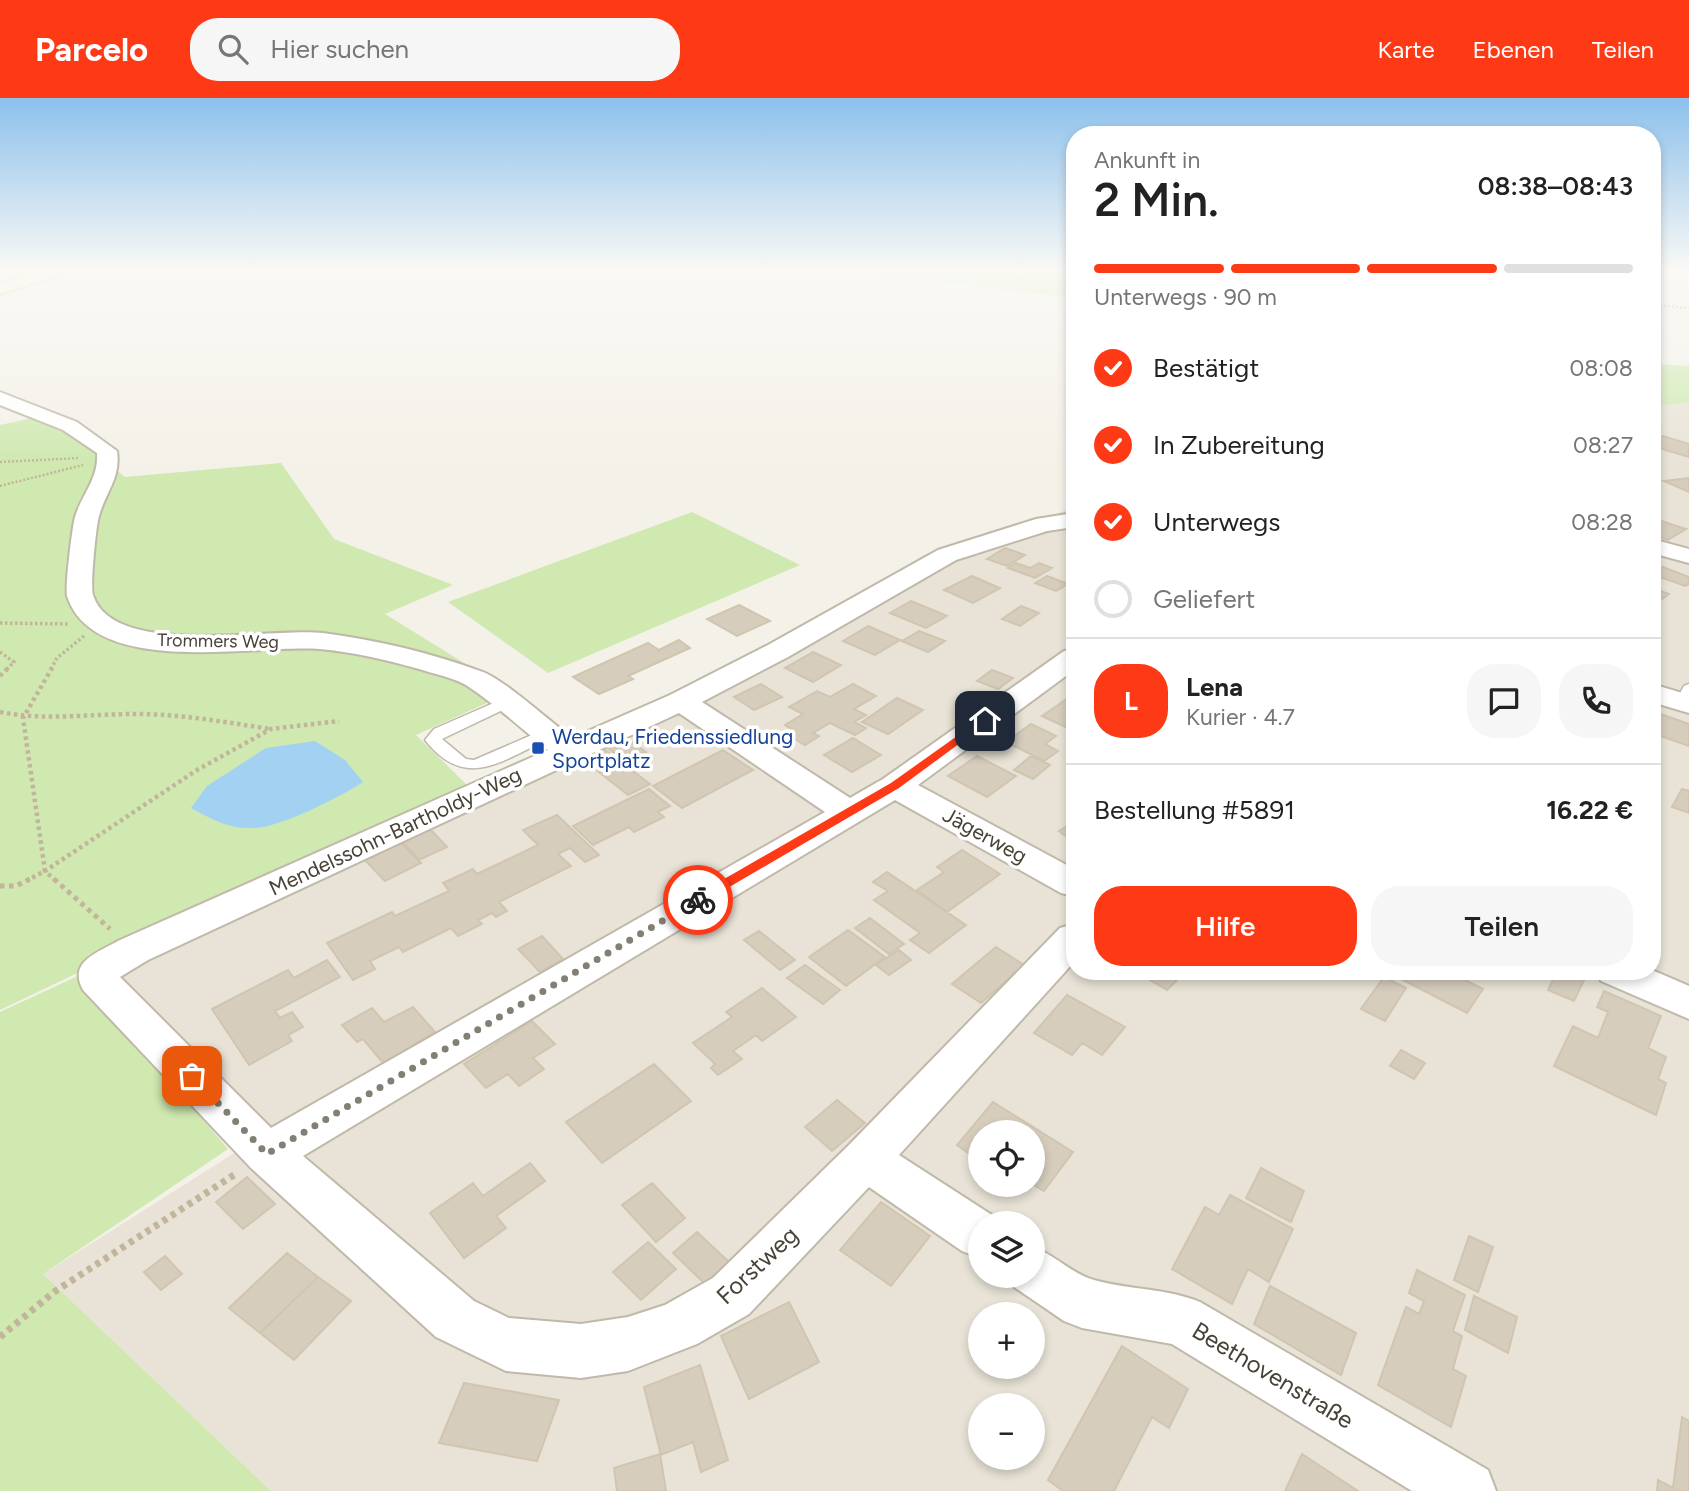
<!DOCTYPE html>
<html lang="de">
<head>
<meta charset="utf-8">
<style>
	:root { --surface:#fff; --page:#f6f6f6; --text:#222; --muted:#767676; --line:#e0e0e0; --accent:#fe3a16 }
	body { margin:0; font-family:Figtree,sans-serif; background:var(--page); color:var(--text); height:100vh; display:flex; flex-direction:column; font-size:26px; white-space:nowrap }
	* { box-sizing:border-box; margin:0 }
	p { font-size:23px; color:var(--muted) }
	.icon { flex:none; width:38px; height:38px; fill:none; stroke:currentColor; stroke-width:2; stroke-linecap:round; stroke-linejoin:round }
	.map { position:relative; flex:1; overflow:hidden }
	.side { position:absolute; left:1066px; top:28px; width:595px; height:854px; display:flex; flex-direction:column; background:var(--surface); border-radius:28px; box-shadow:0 4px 10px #0003 }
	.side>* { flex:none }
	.tools { position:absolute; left:968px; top:1022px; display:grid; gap:14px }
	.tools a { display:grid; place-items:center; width:77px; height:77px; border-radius:50%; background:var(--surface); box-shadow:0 4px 10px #0003; font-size:35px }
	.pin { position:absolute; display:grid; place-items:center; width:60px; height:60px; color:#fff; margin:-30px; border-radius:14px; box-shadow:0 4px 10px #0006 }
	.courier { position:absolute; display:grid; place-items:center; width:70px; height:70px; margin:-35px; border:5px solid #fe3a16; border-radius:50%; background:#fff; color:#222; box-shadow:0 2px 9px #0007 }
	.summary em { font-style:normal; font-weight:600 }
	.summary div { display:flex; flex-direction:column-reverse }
	.summary { display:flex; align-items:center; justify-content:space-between; height:119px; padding:0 28px }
	h1 { font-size:46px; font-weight:600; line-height:52px }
	.bar { display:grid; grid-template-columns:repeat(4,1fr); gap:10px 7px; align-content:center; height:84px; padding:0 28px }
	.bar i { height:9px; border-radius:5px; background:var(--line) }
	.bar .selected { background:var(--accent) }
	.bar p { grid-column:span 4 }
	.line { display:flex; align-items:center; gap:18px; padding:0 28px; border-top:2px solid var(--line) }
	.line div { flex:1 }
	.round { display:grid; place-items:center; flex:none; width:74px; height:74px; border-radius:28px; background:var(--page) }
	ol { padding:0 28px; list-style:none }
	li { display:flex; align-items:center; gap:21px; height:77px }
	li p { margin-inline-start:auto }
	li .icon { padding:7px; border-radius:50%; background:var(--accent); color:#fff; stroke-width:4 }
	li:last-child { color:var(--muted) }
	li i { width:38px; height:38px; border:4px solid var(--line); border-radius:50% }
	.primary-button { display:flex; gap:14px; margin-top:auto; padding:14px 28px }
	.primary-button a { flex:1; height:80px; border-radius:28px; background:var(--accent); color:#fff; font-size:28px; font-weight:600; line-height:80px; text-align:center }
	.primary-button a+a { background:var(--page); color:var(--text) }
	header { display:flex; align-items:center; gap:42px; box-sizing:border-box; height:98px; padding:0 35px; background:var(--accent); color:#fff }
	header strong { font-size:33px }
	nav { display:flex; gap:38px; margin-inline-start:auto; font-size:24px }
	.search { width:490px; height:63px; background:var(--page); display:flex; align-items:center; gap:18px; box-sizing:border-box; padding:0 24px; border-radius:28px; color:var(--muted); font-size:26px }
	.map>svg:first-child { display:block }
	.residential { fill:#e8e3d6; fill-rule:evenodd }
	.green { fill:#cfe9b0 }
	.water { fill:#a3d1f2 }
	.building { fill:#d6cdbd; stroke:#d1c5b0; stroke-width:2 }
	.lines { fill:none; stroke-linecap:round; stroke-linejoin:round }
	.lane-casing { stroke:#c0b9aa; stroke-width:3 }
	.street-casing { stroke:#c0b9aa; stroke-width:4 }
	.secondary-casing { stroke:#d5c597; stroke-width:4 }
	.path-far5 { stroke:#c2b59b; stroke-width:2; stroke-dasharray:2 2; stroke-linecap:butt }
	.path-far4 { stroke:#c2b59b; stroke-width:2.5; stroke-dasharray:2 2; stroke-linecap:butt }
	.path-far3 { stroke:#c2b59b; stroke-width:3.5; stroke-dasharray:2.5 2.5; stroke-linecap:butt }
	.path-far2 { stroke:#c2b59b; stroke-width:4.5; stroke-dasharray:3.5 3.5; stroke-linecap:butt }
	.path-far1 { stroke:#c2b59b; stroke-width:5; stroke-dasharray:4.5 4.5; stroke-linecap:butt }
	.path { stroke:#c2b59b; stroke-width:7; stroke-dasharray:5 5; stroke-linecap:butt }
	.lane { fill:#fff; fill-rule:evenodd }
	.street { fill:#fff; fill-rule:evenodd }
	.secondary { fill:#fff2c7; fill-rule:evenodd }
	.route { fill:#fe3a16 }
	.done { stroke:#847f74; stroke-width:7; stroke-dasharray:0 12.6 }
	.transit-dot { fill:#1a4fb4; stroke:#fff; stroke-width:2.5 }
	.labels { text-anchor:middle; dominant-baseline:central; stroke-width:7; stroke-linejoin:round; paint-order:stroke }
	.far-street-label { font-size:18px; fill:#484136; stroke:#fff }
	.transit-label { font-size:21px; fill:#164399; stroke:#fff; text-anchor:start }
	.street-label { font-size:21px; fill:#484136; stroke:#fff }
	.near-street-label { font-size:24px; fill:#484136; stroke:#fff }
</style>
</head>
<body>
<header>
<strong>Parcelo</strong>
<div class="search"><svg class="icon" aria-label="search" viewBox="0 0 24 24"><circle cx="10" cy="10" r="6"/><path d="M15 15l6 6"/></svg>Hier suchen</div>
<nav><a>Karte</a><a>Ebenen</a><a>Teilen</a></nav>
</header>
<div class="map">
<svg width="1689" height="1393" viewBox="0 0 1689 1393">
	<rect width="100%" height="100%" fill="#f4f1e8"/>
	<path class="residential" d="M1689 304V1393H271L43 1176 236 1054 88 880 681 594 850 503 922 458 1074 410V873H1652V309ZM980 1034H1032V1087H980ZM980 1125H1032V1178H980ZM980 1216H1032V1269H980ZM980 1307H1032V1360H980Z"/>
	<path class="green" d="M833 171H1074V200Z
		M1652 266 1689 268V304L1652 309Z
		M37 319 64 329 125 379 281 365 334 441 453 487 385 516 511 594 416 637 468 688 0 912V327Z
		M692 414 800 467 548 575 448 504Z
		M80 877 228 1051 43 1176 271 1393H0V914Z"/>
	<path class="water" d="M315 643 345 662 363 684C340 699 280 730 253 730 229 731 211 721 191 710L207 688 266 650Z"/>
	<path class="building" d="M1663 338 1689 346V359L1652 348V343Z
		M1689 380V394L1664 383Z
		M1652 420 1686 431 1668 442 1652 436Z
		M1005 450 1025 457 1007 468 987 461Z
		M1016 465 1030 470 1039 465 1052 470 1035 480 1008 470Z
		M1663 469 1689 479V486L1685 488 1652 476Z
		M972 478 1000 490 973 505 944 492Z
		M1047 478 1068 486 1056 493 1035 485Z
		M1652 490 1669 496 1652 508Z
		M911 503 947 518 926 530 890 515Z
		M739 507 770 523 737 538 707 521Z
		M1021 508 1039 515 1020 528 1002 521Z
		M868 528 900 542 875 557 843 543Z
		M919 533 945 543 928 554 902 543Z
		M679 542 690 550 628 578 633 581 599 596 573 579 648 545 659 552Z
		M813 554 841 567 813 584 785 570Z
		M992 572 1013 580 998 591 977 583Z
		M761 586 782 599 754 612 734 599Z
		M853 586 876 598 854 611 866 617 854 624 866 630 855 637 830 625 813 635 819 638 805 647 788 637 795 633 785 627 803 616 789 609 817 593 830 599Z
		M1071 598 1074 599V628L1070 631 1042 618Z
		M897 600 923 612 888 636 862 624Z
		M1652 613 1689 626V648L1652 635Z
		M1031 626 1056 638 1045 646 1058 653 1044 663 1006 644Z
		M853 640 881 657 852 674 824 657Z
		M629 642 646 654 625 663 609 651Z
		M600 648 650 686 628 697 579 658Z
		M723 652 753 672 682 710 653 688Z
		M977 658 1016 678 987 699 948 678Z
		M1031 658 1050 667 1033 681 1014 672Z
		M649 691 670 708 658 714 664 719 634 734 629 729 593 747 573 728Z
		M1682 691 1689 693V715L1672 709Z
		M557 717 599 757 585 764 570 750 558 756 571 768 499 804 507 813 496 819 492 815 478 822 482 826 458 838 451 830 403 854 399 849 370 863 375 871 353 882 327 845 392 814 395 818 449 793 443 785 473 771 477 776 538 747 523 732Z
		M1074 724V744L1059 733Z
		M429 730 447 749 419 762 402 743Z
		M399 743 421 765 385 783 363 760Z
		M962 752 1000 776 947 814 917 792 944 774 937 769Z
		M887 774 966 827 929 855 910 842 920 835 874 802 888 793 873 784Z
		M870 820 904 846 889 856 855 830Z
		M848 832 885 859 846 888 809 859Z
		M759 833 795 862 780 872 744 842Z
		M542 838 563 861 540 874 518 851Z
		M996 849 1024 867 981 905 952 886Z
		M899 852 911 862 889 877 876 867Z
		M327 862 340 879 275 913 280 920 292 914 303 929 288 937 292 943 249 967 212 911 288 872 294 880Z
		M805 867 840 892 823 906 787 880Z
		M1135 873H1180L1184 875 1167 892Z
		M1399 873H1468L1463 881 1483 891 1467 915 1395 878Z
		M1557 873 1584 882 1574 903 1548 892Z
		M1384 879 1406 890 1385 923 1361 911Z
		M762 890 796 919 762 943 756 937 733 953 742 961 718 977 711 970 715 966 693 945 732 919 726 914Z
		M1604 893 1661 918 1648 950 1666 959 1658 981 1666 985 1656 1017 1554 968 1573 928 1598 940 1608 914 1597 909Z
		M1067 897 1125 929 1102 957 1082 945 1072 957 1034 935Z
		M413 909 435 934 383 965 363 941 357 944 342 927 372 910 384 924Z
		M532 923 555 946 533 960 544 971 519 988 508 976 486 990 464 966Z
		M1401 952 1425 965 1414 981 1390 968Z
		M654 966 691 1003 602 1065 566 1024Z
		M837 1002 865 1025 832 1053 805 1029Z
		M993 1004 1073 1054 1044 1093 1032 1086V1034H980V1063L957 1047Z
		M530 1065 545 1083 496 1118 506 1130 464 1160 430 1115 473 1085 483 1098Z
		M1261 1070 1304 1093 1291 1124 1246 1100Z
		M247 1079 275 1106 243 1131 216 1104Z
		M652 1085 685 1120 656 1144 622 1107Z
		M1230 1097 1293 1131 1269 1184 1248 1171 1232 1206 1172 1171 1205 1109 1219 1117Z
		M881 1104 930 1138 891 1188 840 1152Z
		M697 1134 729 1164 705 1186 673 1155Z
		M1469 1138 1493 1149 1478 1194 1454 1182Z
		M648 1144 676 1171 641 1202 613 1174Z
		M287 1155 318 1179 260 1235 229 1210Z
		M165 1158 182 1176 161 1192 144 1174Z
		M1417 1172 1465 1197 1453 1233 1462 1238 1453 1271 1466 1278 1451 1329 1378 1287 1406 1209 1419 1216 1424 1203 1409 1195Z
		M318 1179 351 1203 294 1262 260 1235Z
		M1270 1188 1356 1235 1341 1277 1254 1226Z
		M1474 1198 1517 1219 1508 1255 1465 1232Z
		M789 1204 819 1264 749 1301 721 1238Z
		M1122 1248 1188 1291 1169 1330 1152 1319 1114 1393H1063L1048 1382Z
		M700 1267 728 1362 701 1374 693 1344 661 1357 644 1289Z
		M464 1285 559 1302 537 1363 439 1345Z
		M1682 1319 1689 1323V1393H1657L1658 1382 1673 1390Z
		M660 1356 666 1393H617L614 1370Z
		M1302 1356 1358 1393H1285Z"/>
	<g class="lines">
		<defs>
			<path id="lane" d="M1689 586V607H1677L1675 604 1684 588Z
				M505 600 511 602 513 605 511 608 442 641 466 661 474 662 541 633H553L555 636 553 639C503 661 467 695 425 642L434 631Z"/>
			<path id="street" d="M0 294 77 324 117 353C121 380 106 393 99 418 96 428 90 489 93 497 113 561 270 529 323 535 377 542 432 555 483 574 503 581 552 625 572 640L670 597 768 547 938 452 1036 421 1074 415V429L1047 433 956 462 788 559 702 604 850 700 883 681 1064 553 1074 551V572L918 687 1074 771V798L1061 795 895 702 303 1058 474 1203 509 1220 581 1226 628 1219 665 1207 713 1180 849 1047 1060 830 1074 826V864L899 1057 998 1121 999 1125H980V1160L962 1153 869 1089 749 1216 697 1246 628 1273 581 1280 506 1273 436 1239 251 1070 83 892C67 863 99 854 120 842L548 652C522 631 496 607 469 589 456 580 434 576 419 571 387 562 353 554 320 551 254 546 94 581 67 498 65 489 72 430 75 419 82 396 99 380 97 355L63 332 0 307ZM679 615 825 714 271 1030 120 879 148 862Z
				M1652 441 1689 451V465L1652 455Z
				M1652 586 1689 597V615L1652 604Z
				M1652 872 1689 888V921L1601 883 1595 873Z
				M1032 1148C1053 1156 1074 1177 1094 1182 1129 1192 1166 1190 1200 1204L1488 1372 1496 1393H1412L1172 1246 1082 1230 1064 1223 1014 1189 1009 1178H1032Z"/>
			<path id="secondary" d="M45 171H71L69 174 0 196V186Z"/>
		</defs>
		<use href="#lane" class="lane-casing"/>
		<use href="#street" class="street-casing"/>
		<use href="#secondary" class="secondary-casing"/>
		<path class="path-far5" d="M1068 171 1074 172
			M1652 207 1689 210"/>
		<path class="path-far4" d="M0 364 79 360
			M0 388 83 367"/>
		<path class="path-far3" d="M0 525 70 526
			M0 554 14 564 7 571
			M51 571 57 560 84 538"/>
		<path class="path-far2" d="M0 578 8 570
			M0 614C45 623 90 616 135 616 181 616 225 624 270 631
			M26 783 45 773 23 620 52 570
			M56 783 45 773 197 672 271 631 339 623"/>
		<path class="path-far1" d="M54 781 110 831
			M0 788H16L30 781"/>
		<path class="path" d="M0 1239 54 1194 237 1075"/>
		<use href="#lane" class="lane"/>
		<use href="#street" class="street"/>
		<use href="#secondary" class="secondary"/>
	</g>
	<linearGradient id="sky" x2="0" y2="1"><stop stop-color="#8cc0ec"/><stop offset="0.47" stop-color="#faf9f5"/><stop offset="1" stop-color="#faf9f5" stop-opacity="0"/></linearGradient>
	<rect width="1689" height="366" fill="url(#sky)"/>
	<path class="route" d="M981 621 990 623 899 690 702 805H693V799L891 685Z"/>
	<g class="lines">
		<path class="done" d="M192 978 267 1056 698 802"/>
	</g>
	<rect class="transit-dot" x="531" y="643" width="14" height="14" rx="3.5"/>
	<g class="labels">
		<g class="far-street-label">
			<text transform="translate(218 543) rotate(1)">Trommers Weg</text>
		</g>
		<g class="transit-label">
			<text x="552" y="638">Werdau, Friedenssiedlung<tspan x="552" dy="24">Sportplatz</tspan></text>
		</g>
		<g class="street-label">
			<text transform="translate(395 733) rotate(-25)">Mendelssohn-Bartholdy-Weg</text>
			<text transform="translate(985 737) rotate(29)">Jägerweg</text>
		</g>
		<g class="near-street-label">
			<text transform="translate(757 1167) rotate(-43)">Forstweg</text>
			<text transform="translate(1273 1277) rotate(31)">Beethovenstraße</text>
		</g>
	</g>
</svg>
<div class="tools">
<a><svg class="icon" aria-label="locate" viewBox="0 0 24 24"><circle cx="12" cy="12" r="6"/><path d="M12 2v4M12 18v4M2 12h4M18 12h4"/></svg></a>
<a><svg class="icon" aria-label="layers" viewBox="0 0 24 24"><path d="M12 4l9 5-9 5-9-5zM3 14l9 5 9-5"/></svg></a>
<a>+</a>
<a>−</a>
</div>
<div class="pin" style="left:192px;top:978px;background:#ea580c"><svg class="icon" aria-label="bag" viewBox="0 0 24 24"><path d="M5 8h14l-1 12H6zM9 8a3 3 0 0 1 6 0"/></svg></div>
<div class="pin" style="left:985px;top:623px;background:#1f2937"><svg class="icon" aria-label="home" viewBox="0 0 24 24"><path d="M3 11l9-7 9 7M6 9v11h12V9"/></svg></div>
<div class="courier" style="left:698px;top:802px"><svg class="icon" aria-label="bike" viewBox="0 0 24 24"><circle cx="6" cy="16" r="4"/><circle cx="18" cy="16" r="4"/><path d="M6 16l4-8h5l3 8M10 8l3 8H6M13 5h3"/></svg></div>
<section class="side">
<div class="summary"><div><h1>2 Min.</h1><p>Ankunft in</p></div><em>08:38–08:43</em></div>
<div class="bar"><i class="selected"></i><i class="selected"></i><i class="selected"></i><i></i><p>Unterwegs · 90 m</p></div>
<ol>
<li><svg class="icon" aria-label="check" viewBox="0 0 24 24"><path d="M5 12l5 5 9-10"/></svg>Bestätigt<p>08:08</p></li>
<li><svg class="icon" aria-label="check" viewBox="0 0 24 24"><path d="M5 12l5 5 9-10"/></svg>In Zubereitung<p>08:27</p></li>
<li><svg class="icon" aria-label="check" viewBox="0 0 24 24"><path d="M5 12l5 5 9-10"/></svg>Unterwegs<p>08:28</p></li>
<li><i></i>Geliefert</li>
</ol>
<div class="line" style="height:126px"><b class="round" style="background:var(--accent);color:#fff">L</b><div><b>Lena</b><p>Kurier · 4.7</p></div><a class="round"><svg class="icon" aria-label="chat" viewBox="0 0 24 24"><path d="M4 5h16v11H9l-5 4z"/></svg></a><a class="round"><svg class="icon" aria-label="phone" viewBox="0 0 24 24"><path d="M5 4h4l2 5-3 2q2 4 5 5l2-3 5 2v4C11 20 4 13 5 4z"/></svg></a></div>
<div class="line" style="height:91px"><div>Bestellung #5891</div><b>16.22 €</b></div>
<div class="primary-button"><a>Hilfe</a><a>Teilen</a></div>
</section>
</div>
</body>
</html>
